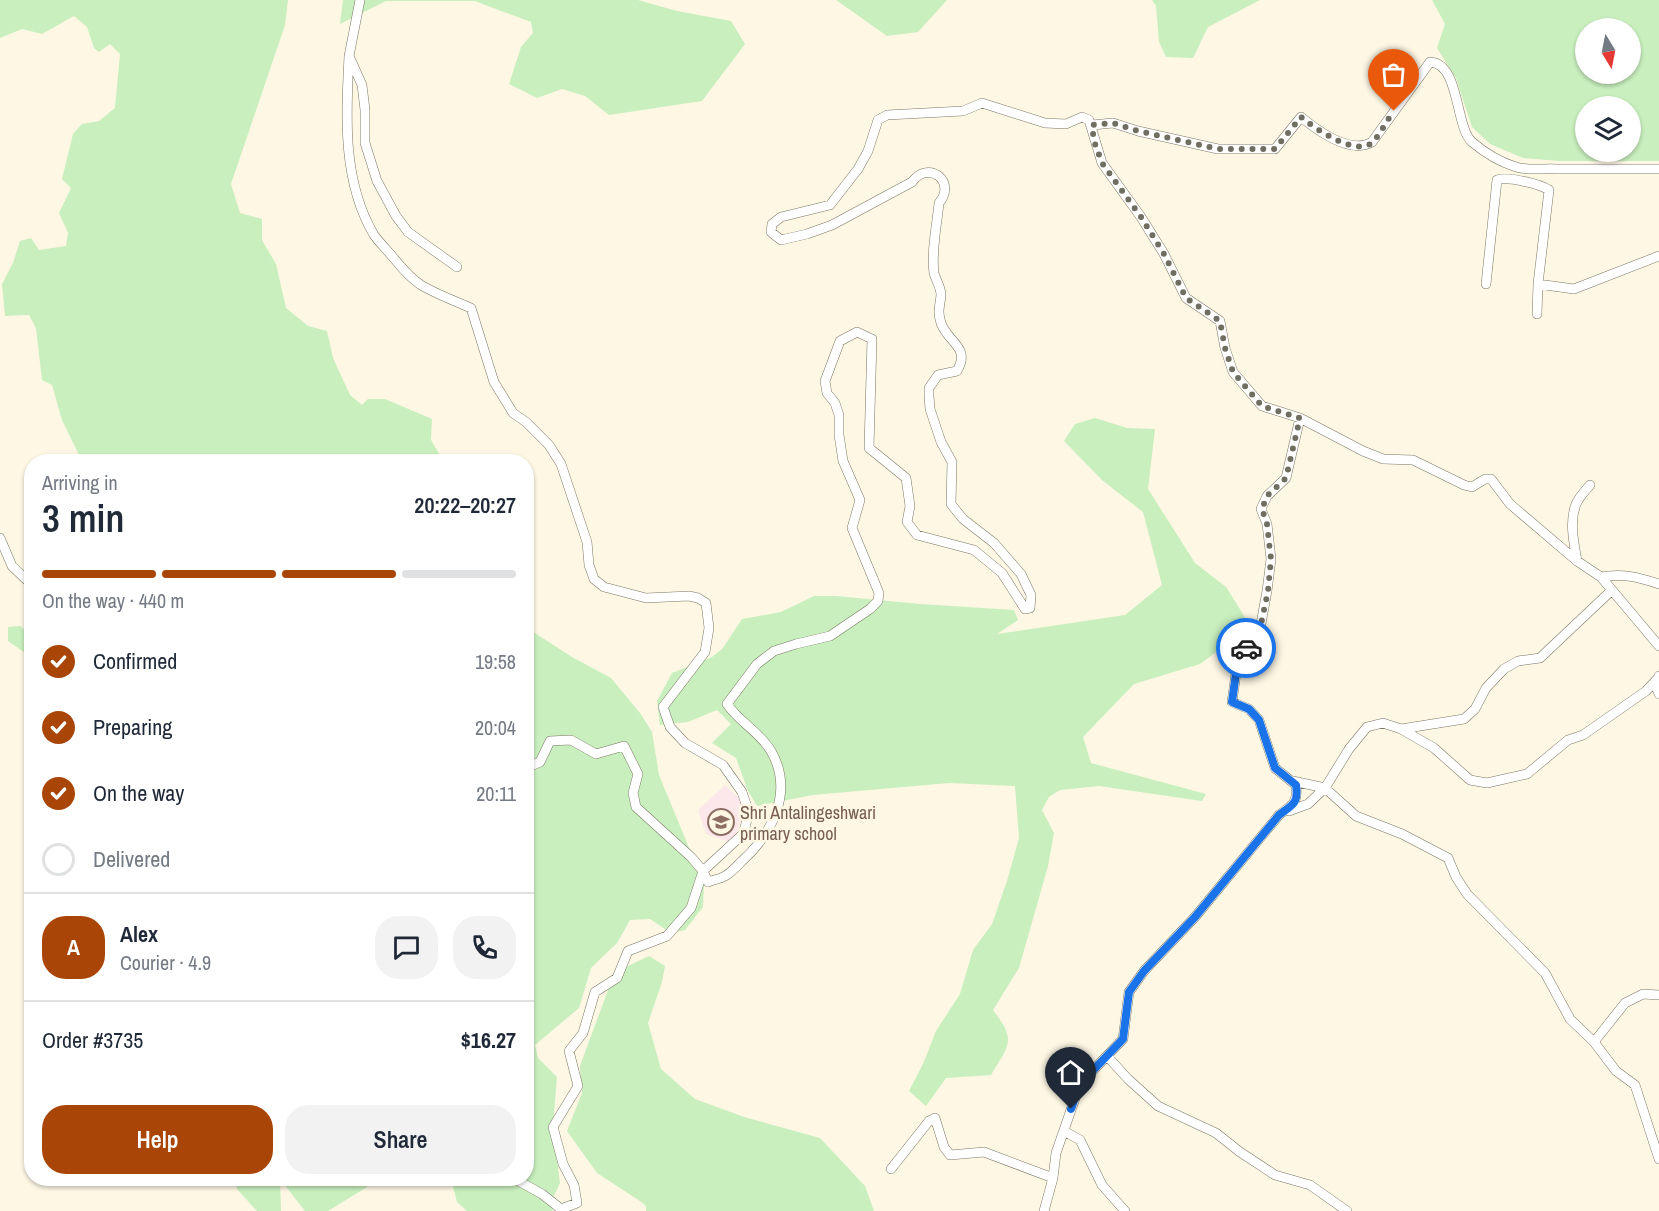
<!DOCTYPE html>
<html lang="en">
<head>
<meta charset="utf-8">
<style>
	:root { --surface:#fff; --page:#f2f2f3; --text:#1f2937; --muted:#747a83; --line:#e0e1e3; --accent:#a84507 }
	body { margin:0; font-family:"Archivo Narrow",sans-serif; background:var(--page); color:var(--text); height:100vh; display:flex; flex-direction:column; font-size:22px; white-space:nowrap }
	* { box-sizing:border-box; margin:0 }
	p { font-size:20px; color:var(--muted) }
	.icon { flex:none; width:33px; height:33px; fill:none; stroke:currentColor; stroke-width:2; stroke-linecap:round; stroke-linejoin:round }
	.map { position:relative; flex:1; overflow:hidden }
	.panel { position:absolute; left:24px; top:454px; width:510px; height:732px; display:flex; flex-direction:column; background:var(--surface); border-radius:24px; box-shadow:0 2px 4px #0004 }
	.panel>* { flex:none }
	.needle { width:39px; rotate:170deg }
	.buttons { position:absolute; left:1575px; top:18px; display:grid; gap:12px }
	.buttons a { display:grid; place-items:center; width:66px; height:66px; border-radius:50%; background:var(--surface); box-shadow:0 2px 4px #0004; font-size:30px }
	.pin { position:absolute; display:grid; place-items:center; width:51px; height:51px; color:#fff; margin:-62px -26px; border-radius:50% 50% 50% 0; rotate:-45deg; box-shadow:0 0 6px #0007 }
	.pin .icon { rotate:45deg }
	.courier { position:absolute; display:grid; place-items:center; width:60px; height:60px; margin:-30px; border:4px solid #1a73e8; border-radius:50%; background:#fff; color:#222; box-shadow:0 2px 8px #0007 }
	.headline em { font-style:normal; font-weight:600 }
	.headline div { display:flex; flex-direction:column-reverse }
	.headline { display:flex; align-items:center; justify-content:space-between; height:102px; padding:0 18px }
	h1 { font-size:39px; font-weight:600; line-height:45px }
	.bar { display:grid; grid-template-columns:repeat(4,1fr); gap:9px 6px; align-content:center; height:72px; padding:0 18px }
	.bar i { height:8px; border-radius:4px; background:var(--line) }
	.bar .active { background:var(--accent) }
	.bar p { grid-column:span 4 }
	.line { display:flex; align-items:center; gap:15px; padding:0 18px; border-top:2px solid var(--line) }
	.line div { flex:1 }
	.round { display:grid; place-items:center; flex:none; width:63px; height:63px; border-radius:24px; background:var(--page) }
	ol { padding:0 18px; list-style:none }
	li { display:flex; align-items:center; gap:18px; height:66px }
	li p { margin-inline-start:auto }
	li .icon { padding:6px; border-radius:50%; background:var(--accent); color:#fff; stroke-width:4 }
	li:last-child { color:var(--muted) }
	li i { width:33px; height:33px; border:3px solid var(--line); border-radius:50% }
	.action { display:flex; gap:12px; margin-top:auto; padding:12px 18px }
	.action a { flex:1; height:69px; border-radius:24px; background:var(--accent); color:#fff; font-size:24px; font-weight:600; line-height:69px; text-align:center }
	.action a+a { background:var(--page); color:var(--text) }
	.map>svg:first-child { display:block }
	.education { fill:#fce7eb }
	.green { fill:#c8efbd; fill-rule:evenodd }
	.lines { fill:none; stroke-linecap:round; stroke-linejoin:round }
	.minor-casing { stroke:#7b7665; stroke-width:10 }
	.minor { stroke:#fff; stroke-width:9 }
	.done { stroke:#706d61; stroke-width:6; stroke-dasharray:0 10.8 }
	.route { stroke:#1a73e8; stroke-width:8 }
	.labels { text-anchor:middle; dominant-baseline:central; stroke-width:5; stroke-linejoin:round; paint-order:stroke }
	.education-label { font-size:18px; fill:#785e54; stroke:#fdf7e4; text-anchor:start }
</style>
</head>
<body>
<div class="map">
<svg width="1659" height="1211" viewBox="0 0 1659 1211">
	<rect width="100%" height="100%" fill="#fdf7e4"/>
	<path class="education" d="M725 785 747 805 732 843 706 834 698 810Z"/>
	<path class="green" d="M0 0H288L285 25 231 184 240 213 262 219V240L276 264 286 308 308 326 327 331 333 358 350 395 362 405 368 399H385L432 419 431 440 444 462H76L79 455 62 420 52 385 42 380 36 328 29 315 5 316 2 284 13 263 20 241 31 238 39 250 66 246 68 233 59 213 71 188 62 179 73 134 82 124 99 121 115 108 120 54 110 44 99 52 94 48 87 27 74 16 42 34 22 29 0 38Z
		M343 0H638L677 11 731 21 745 44 702 101 609 115 585 96 562 89 537 98 509 84 521 47 533 33 531 22 475 1H386L340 24Z
		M836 0H947L918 32 887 36Z
		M1152 0H1260L1208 27 1193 58 1166 57 1159 42 1156 6Z
		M1432 0H1659V161H1559L1523 158 1490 144 1472 127 1456 78 1437 48 1445 24ZM1586 28H1630V74H1586ZM1586 106H1630V152H1586Z
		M1095 418 1127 428 1155 429 1148 489 1195 563 1226 587 1246 619 1231 641 1200 664 1134 684 1083 737 1091 763 1206 794 1202 801 1099 786 1060 790 1049 797 1042 810 1054 833 1048 866 1019 968 993 1010C1017 1041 1009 1045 991 1075L946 1078 926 1106 909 1091 923 1064 936 1031 960 994 973 950 992 924 1007 881 1019 838 1015 786 949 783 813 795 757 806 748 791 736 758 712 743 731 724 717 710 688 722 660 725 657 701 672 673 712 657 723 648 742 619 781 612 814 596H836L920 604 1014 610 1018 620 997 634 1125 615 1162 585 1143 512 1102 480 1064 441 1075 424Z
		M20 626 31 635V657L8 641V627Z
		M527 628 572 657 611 678 640 713 652 732 659 775 704 884 703 907 685 930 671 933 650 919 630 920 617 943 591 968 579 1008 535 1045 538 1058 557 1077 553 1126 560 1183 552 1200 553 1211H467L457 1202 451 1179H526Z
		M649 956 665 966 662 982 648 1023 661 1069 695 1099 744 1117 820 1138 865 1186 874 1211H646V1206L640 1201 597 1173 567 1131 582 1093 580 1066 608 990 628 966Z
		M235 1179H280L281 1211H257L237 1189Z
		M280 1179H380L328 1211H305Z"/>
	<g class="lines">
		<defs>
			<path id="minor" d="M349 56 360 0
				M1092 125 1113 123 1138 131 1218 149H1275L1301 117C1318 131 1350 155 1372 142L1430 62C1460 63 1455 127 1472 142 1485 153 1500 162 1516 167 1528 171 1545 168 1557 169 1591 169 1625 169 1659 169
				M457 267 408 232 396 216 377 181 365 143V110L362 85 349 56C346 116 342 181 374 235 379 242 386 249 392 256 400 266 410 278 421 285 436 294 455 301 471 308L494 382 513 413 526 422 549 445 561 464 587 542 589 565 594 579 604 587 646 598 689 596 698 598 706 603 709 628 705 652 663 707 670 727 685 743 723 765 742 792 749 813 743 834 703 871 708 882C713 880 720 879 725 876 731 873 737 866 742 861 773 833 794 791 771 751 760 732 739 722 727 704L757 664 774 651 796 644 830 636 870 609 878 601 879 593 852 528 860 500 843 461 839 435V415L835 403 827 393 825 381 840 341 857 332 872 339 869 448 906 478 910 506 907 522 917 535 974 550 1002 573 1025 609 1030 608 1031 595 1021 574 994 543 963 519 951 504 952 462 941 442 930 409 929 396V388L938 375 957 371C971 347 948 343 941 323 937 310 940 307 941 295 941 287 936 281 934 273 931 252 937 224 939 203 957 182 929 159 912 182L832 225 807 234 781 240 771 232 772 224 781 217 830 205 858 169 868 151 878 120 887 115 963 111 982 103 1045 123 1066 124 1082 117 1089 120 1102 163 1141 217 1164 254 1186 298 1220 321 1225 348 1233 372 1262 406 1300 418 1363 451 1383 459 1413 460 1464 485 1472 487 1485 479H1491L1510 504 1577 561 1601 577 1659 646
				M1486 284 1497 180C1507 176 1540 184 1549 190L1538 284 1537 314
				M1538 284 1574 289 1659 256
				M0 538 12 566 32 585
				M1577 561C1574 543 1569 522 1576 504 1579 497 1585 491 1590 485
				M1601 577C1622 573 1638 577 1659 584
				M1659 676 1657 689 1659 694
				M1401 729 1464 719 1475 709 1486 688 1504 669 1518 661 1540 658 1612 590
				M1293 781 1325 788 1356 816 1402 834 1448 858 1456 877 1467 894 1545 973 1570 1019 1594 1042 1616 1071 1635 1085 1659 1159
				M1289 811 1308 804 1325 788 1349 749 1367 727 1383 723 1401 729 1434 748 1470 780 1487 783 1527 774 1568 740 1583 735 1646 691 1659 677
				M1594 1042 1625 1003 1643 994 1659 995
				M1107 1056 1128 1079 1158 1106 1216 1133 1240 1152 1275 1175 1310 1185 1347 1211
				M1064 1131 1080 1140 1102 1185 1125 1211
				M891 1169 929 1121 935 1118 944 1147 950 1155 984 1152 1053 1178
				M515 1179 542 1194 561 1209 577 1203 574 1185 563 1164 553 1127 578 1086 569 1051 583 1033 595 992 617 978 628 951 667 936 691 908 703 871 691 857 636 807 633 793 638 774 624 746 596 754 571 740 550 741 540 762 526 768
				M1044 1211 1053 1178 1056 1153 1080 1084 1123 1039 1129 992 1144 971 1195 917 1279 815C1292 805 1298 804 1296 785L1275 768 1259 720 1249 709 1232 702 1238 659 1260 629 1267 591 1271 559 1267 524 1261 509 1267 496 1286 478 1300 418"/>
		</defs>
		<use href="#minor" class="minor-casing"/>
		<use href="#minor" class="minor"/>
	</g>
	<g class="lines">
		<path class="done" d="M1246 648 1260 629 1268 591 1271 559 1267 524 1262 509 1267 496 1286 478 1300 418 1262 406 1233 372 1225 348 1220 321 1186 298 1164 254 1141 217 1102 163 1094 141 1092 125 1113 123 1138 131 1218 149H1275L1301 117C1314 128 1357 158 1373 142 1381 133 1387 120 1394 111"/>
		<path class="route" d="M1071 1109 1080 1084 1123 1039 1129 992 1144 971 1195 917 1279 815C1292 805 1299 804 1296 785L1275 768 1259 720 1249 709 1232 702 1238 659 1246 648"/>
	</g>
	<defs>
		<symbol id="school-ring" viewBox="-11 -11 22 22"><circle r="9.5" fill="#fdf7e4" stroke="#8d6e63" stroke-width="1.5"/><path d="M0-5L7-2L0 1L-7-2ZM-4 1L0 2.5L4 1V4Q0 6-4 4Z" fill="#8d6e63"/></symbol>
	</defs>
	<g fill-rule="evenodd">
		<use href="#school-ring" x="706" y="807" width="30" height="30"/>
	</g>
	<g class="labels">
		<g class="education-label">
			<text x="740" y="812">Shri Antalingeshwari<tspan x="740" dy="21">primary school</tspan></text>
		</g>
	</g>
</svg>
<div class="buttons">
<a><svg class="needle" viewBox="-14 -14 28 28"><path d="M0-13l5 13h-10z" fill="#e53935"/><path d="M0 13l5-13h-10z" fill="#747a83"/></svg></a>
<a><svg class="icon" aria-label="layers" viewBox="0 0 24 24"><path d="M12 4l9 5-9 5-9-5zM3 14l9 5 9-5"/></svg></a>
</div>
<div class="pin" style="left:1394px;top:111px;background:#ea580c"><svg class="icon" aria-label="bag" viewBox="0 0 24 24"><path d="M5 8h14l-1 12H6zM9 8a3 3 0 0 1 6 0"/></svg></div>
<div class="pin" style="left:1071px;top:1109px;background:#1f2937"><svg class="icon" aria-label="home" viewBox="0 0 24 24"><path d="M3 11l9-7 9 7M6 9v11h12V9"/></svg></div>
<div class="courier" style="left:1246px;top:648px"><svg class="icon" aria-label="car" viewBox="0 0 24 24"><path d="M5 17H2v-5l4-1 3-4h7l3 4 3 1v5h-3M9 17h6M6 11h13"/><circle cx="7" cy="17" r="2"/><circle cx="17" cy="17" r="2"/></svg></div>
<section class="panel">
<div class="headline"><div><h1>3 min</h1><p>Arriving in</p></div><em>20:22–20:27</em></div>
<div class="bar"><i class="active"></i><i class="active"></i><i class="active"></i><i></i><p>On the way · 440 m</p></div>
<ol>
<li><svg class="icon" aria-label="check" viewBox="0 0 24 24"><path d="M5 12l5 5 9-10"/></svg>Confirmed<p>19:58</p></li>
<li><svg class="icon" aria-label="check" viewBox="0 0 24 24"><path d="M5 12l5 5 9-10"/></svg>Preparing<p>20:04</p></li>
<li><svg class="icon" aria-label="check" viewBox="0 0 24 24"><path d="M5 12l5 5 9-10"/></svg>On the way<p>20:11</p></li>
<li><i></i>Delivered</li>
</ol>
<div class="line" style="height:108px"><b class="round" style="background:var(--accent);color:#fff">A</b><div><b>Alex</b><p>Courier · 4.9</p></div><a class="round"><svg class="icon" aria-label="chat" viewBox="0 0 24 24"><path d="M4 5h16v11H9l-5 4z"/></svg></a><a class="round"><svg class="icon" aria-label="phone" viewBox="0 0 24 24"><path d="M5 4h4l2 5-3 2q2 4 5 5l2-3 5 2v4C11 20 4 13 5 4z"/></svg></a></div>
<div class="line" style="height:78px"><div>Order #3735</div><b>$16.27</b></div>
<div class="action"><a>Help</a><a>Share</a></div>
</section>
</div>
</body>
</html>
